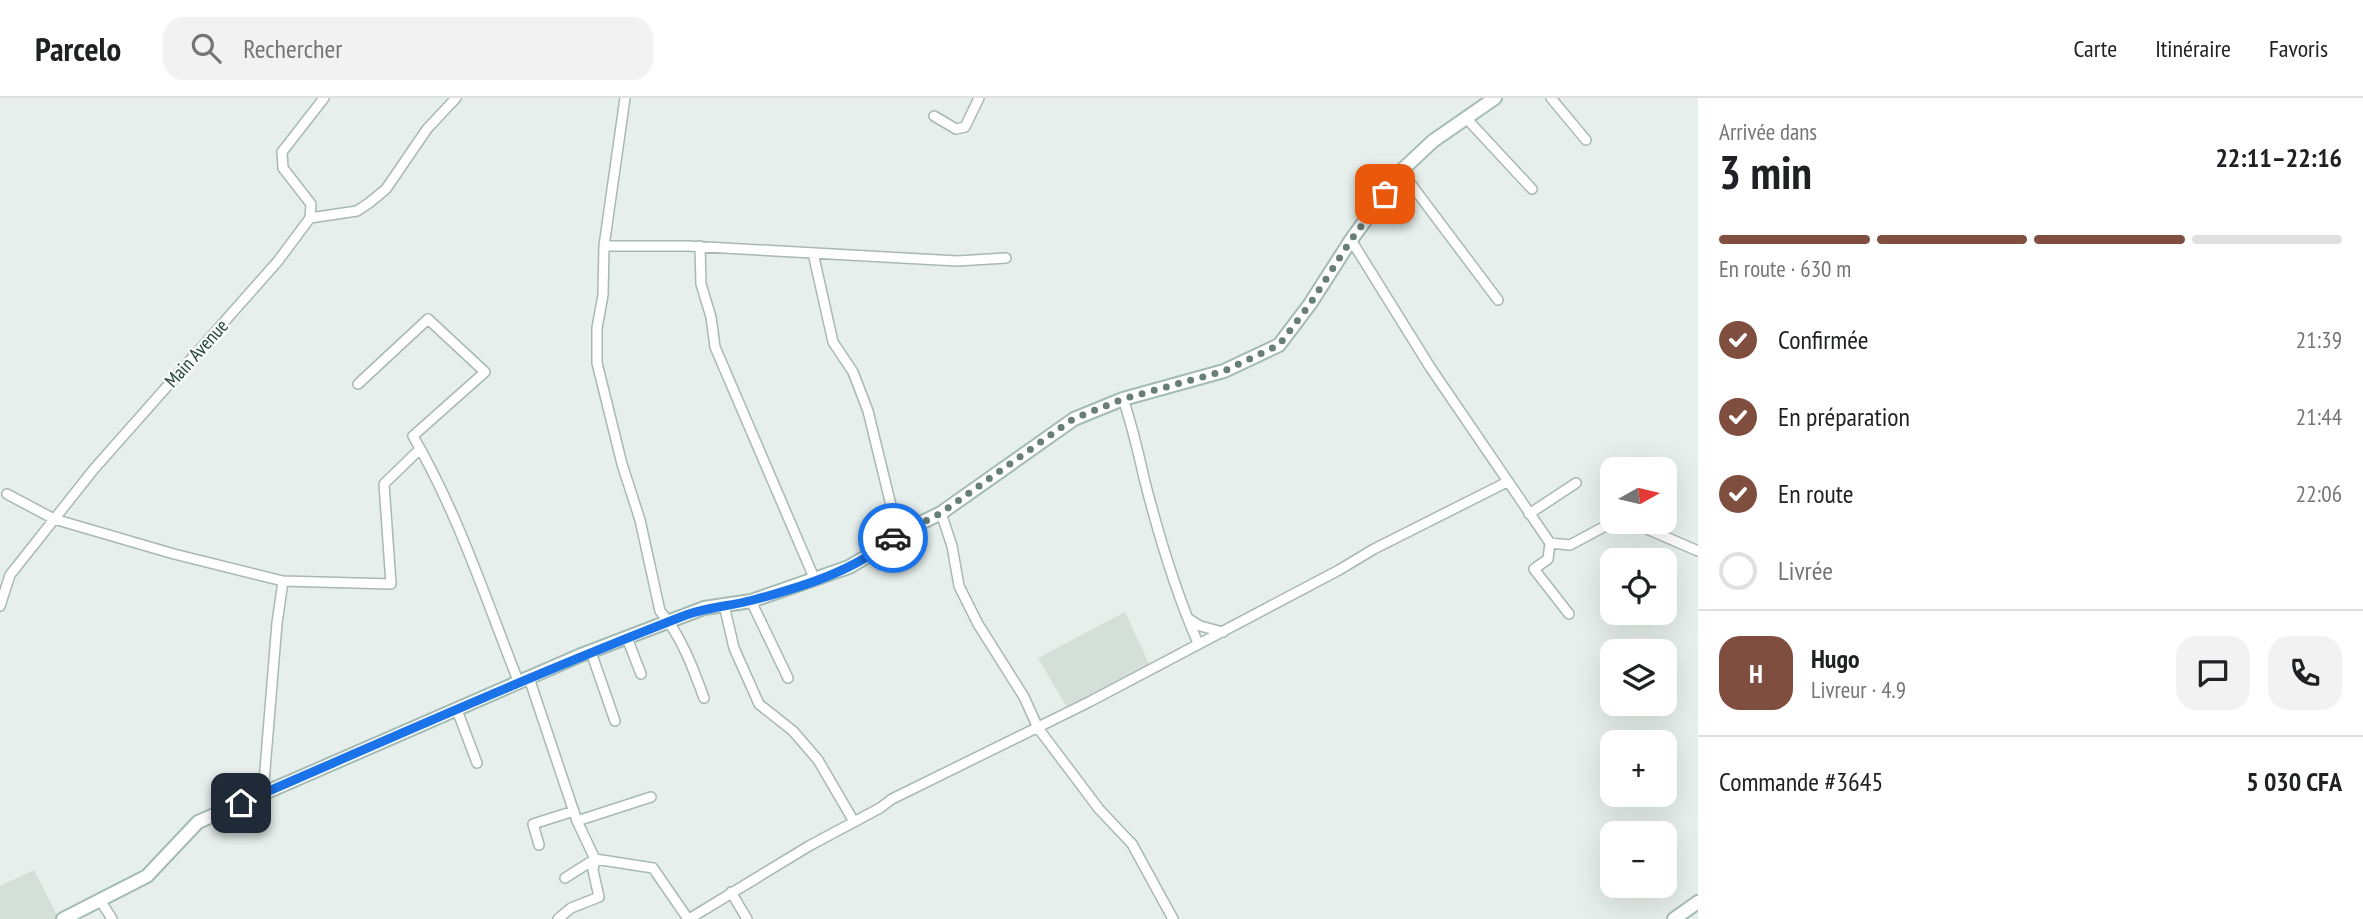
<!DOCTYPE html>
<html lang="fr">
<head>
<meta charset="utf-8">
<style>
	:root { --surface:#fff; --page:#f2f2f2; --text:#202124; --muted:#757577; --line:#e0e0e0; --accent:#7f4e3f }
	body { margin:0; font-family:"PT Sans Narrow",sans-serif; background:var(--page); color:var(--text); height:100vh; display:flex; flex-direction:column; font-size:26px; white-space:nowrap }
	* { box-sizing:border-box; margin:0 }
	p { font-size:23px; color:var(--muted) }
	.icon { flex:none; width:38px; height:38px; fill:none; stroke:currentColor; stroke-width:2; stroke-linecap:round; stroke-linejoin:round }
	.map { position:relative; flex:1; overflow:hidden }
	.panel { display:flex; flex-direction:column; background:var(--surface); width:665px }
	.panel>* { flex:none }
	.needle { width:46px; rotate:82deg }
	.tools { position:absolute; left:1600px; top:359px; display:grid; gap:14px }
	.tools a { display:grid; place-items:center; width:77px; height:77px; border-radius:14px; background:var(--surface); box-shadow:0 7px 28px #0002; font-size:35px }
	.pin { position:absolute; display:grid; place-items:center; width:60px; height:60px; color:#fff; margin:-30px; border-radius:14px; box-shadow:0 4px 10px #0006 }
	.courier { position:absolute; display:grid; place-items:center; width:70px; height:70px; margin:-35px; border:5px solid #1a73e8; border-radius:50%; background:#fff; color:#222; box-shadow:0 2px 9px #0007 }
	.headline em { font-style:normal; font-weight:600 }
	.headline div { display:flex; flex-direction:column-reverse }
	.headline { display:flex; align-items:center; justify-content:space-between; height:119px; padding:0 21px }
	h1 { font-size:46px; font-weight:600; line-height:52px }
	.bar { display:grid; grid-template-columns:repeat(4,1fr); gap:10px 7px; align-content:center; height:84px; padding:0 21px }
	.bar i { height:9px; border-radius:5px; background:var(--line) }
	.bar .selected { background:var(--accent) }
	.bar p { grid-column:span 4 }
	.line { display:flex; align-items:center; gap:18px; padding:0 21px; border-top:2px solid var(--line) }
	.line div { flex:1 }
	.round { display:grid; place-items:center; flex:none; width:74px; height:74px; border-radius:21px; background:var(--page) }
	ol { padding:0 21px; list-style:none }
	li { display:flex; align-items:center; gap:21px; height:77px }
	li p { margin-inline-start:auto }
	li .icon { padding:7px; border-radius:50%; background:var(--accent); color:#fff; stroke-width:4 }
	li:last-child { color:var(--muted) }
	li i { width:38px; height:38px; border:4px solid var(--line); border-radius:50% }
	header { display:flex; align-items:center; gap:42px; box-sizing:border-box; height:98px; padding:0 35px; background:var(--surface); border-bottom:2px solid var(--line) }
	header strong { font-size:33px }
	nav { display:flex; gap:38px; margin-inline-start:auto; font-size:24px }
	.search { width:490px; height:63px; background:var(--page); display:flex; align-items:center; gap:18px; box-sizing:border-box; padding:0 24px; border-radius:21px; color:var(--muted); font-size:26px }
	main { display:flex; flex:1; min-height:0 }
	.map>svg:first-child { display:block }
	.built { fill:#d4dfda }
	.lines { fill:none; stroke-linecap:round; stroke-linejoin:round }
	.street-casing { stroke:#a8b8b2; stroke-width:12 }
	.secondary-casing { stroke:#a4bbb3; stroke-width:16 }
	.street { stroke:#fff; stroke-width:9 }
	.secondary { stroke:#fff; stroke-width:12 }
	.done { stroke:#687f78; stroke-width:7; stroke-dasharray:0 12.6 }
	.route { stroke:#1a73e8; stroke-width:9 }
	.labels { text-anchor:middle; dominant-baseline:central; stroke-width:5; stroke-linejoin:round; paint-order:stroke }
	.street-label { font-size:19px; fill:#24423a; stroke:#f7fbf9 }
</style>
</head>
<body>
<header>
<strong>Parcelo</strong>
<div class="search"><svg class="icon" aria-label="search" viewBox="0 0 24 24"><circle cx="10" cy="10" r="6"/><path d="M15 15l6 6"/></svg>Rechercher</div>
<nav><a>Carte</a><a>Itinéraire</a><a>Favoris</a></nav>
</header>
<main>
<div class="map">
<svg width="1698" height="821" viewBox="0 0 1698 821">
	<rect width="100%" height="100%" fill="#e6efeb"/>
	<path class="built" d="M1125 514 1151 570 1066 608 1038 560Z
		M34 772 59 821H0V788Z"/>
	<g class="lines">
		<defs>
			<path id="street" d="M625 0 604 148 603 197 597 230V265L622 366 640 422 660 513C681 537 693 570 704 600
				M1551 0 1586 42
				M934 18 956 31 965 29 979 0
				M1466 20 1532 91
				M1401 73 1498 202
				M310 120 357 113 369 105 386 91 427 31 456 0
				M1351 142 1430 269 1550 445 1570 447 1613 424
				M604 148H688L957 163 1006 160
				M700 148 701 186 711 219 715 249 815 482
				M813 155 833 244 853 274 868 313 898 436
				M358 286 428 221 485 274 413 338C458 415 486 502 519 585
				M1123 301C1132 327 1138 353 1144 380 1158 435 1175 493 1198 545
				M7 396 54 421 174 456 283 483 391 486 384 386 420 351
				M941 415 952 448 959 488 978 526 1024 599 1038 630 1099 711 1132 746 1173 821
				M1529 416 1576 385
				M1631 424 1698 453
				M1550 445 1548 461 1534 471 1569 516
				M751 503 788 580
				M724 507 734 550 759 606 793 633 818 662 853 722
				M0 508 10 477 94 371 278 163 310 120 311 106 283 70 282 54 324 0
				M1189 521 1200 528 1223 534
				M627 540 641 576
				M591 554 615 623
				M529 580 577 723 595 761 653 770 688 821
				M457 612 477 665
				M263 696 277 525 283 483
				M577 723 651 699
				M539 747 533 726 574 713
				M565 780 595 761
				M731 794 747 821
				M100 802 112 821
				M558 821 571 810 599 799 593 772 595 761
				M689 821 809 748 880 710 892 701 1089 604 1339 472 1374 451 1507 384"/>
			<path id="secondary" d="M63 821 147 778 198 724 581 557 704 510 751 503 849 469 881 450 898 436 941 415 1074 321 1123 301 1224 273 1279 247 1310 206 1351 142 1401 73 1433 43 1495 0
				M1674 821 1698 804"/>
		</defs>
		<use href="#street" class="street-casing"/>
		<use href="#secondary" class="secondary-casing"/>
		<use href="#street" class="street"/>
		<use href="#secondary" class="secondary"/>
	</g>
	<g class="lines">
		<path class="done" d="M893 440 941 415 1073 321 1123 301 1224 273 1279 247 1310 206 1351 142 1385 96"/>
		<path class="route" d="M241 705C389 641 536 575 686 517 708 509 731 508 753 502 802 489 855 473 893 440"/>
	</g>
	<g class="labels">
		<g class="street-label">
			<text transform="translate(196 255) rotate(-48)">Main Avenue</text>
		</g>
	</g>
</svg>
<div class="tools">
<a><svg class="needle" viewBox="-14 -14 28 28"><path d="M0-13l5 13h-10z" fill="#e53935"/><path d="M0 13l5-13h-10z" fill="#757577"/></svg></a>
<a><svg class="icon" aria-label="locate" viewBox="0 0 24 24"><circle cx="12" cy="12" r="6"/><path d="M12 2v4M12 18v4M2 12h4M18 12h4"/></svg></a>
<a><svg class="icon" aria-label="layers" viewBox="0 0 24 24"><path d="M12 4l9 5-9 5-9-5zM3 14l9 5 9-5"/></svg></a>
<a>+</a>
<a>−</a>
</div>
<div class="pin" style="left:1385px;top:96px;background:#ea580c"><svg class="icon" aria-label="bag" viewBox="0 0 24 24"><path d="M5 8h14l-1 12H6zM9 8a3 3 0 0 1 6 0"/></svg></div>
<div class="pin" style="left:241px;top:705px;background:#1f2937"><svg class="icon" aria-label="home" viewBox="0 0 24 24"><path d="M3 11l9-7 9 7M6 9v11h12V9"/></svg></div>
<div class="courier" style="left:893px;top:440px"><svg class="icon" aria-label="car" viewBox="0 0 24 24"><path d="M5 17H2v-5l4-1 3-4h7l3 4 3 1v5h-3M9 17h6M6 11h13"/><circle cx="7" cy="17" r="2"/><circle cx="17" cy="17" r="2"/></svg></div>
</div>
<section class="panel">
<div class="headline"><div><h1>3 min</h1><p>Arrivée dans</p></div><em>22:11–22:16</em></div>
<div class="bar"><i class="selected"></i><i class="selected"></i><i class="selected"></i><i></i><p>En route · 630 m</p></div>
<ol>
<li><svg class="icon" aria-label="check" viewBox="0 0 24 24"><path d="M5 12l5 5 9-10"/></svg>Confirmée<p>21:39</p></li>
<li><svg class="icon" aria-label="check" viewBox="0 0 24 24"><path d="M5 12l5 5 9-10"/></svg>En préparation<p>21:44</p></li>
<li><svg class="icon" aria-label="check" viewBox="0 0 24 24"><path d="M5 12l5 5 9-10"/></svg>En route<p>22:06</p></li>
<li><i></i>Livrée</li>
</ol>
<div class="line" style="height:126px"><b class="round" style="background:var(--accent);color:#fff">H</b><div><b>Hugo</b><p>Livreur · 4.9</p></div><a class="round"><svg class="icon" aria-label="chat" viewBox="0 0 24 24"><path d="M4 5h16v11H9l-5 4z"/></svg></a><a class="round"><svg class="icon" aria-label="phone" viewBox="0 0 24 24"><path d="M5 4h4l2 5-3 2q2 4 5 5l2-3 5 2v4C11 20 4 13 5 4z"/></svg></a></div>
<div class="line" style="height:91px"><div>Commande #3645</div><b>5 030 CFA</b></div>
</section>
</main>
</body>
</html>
